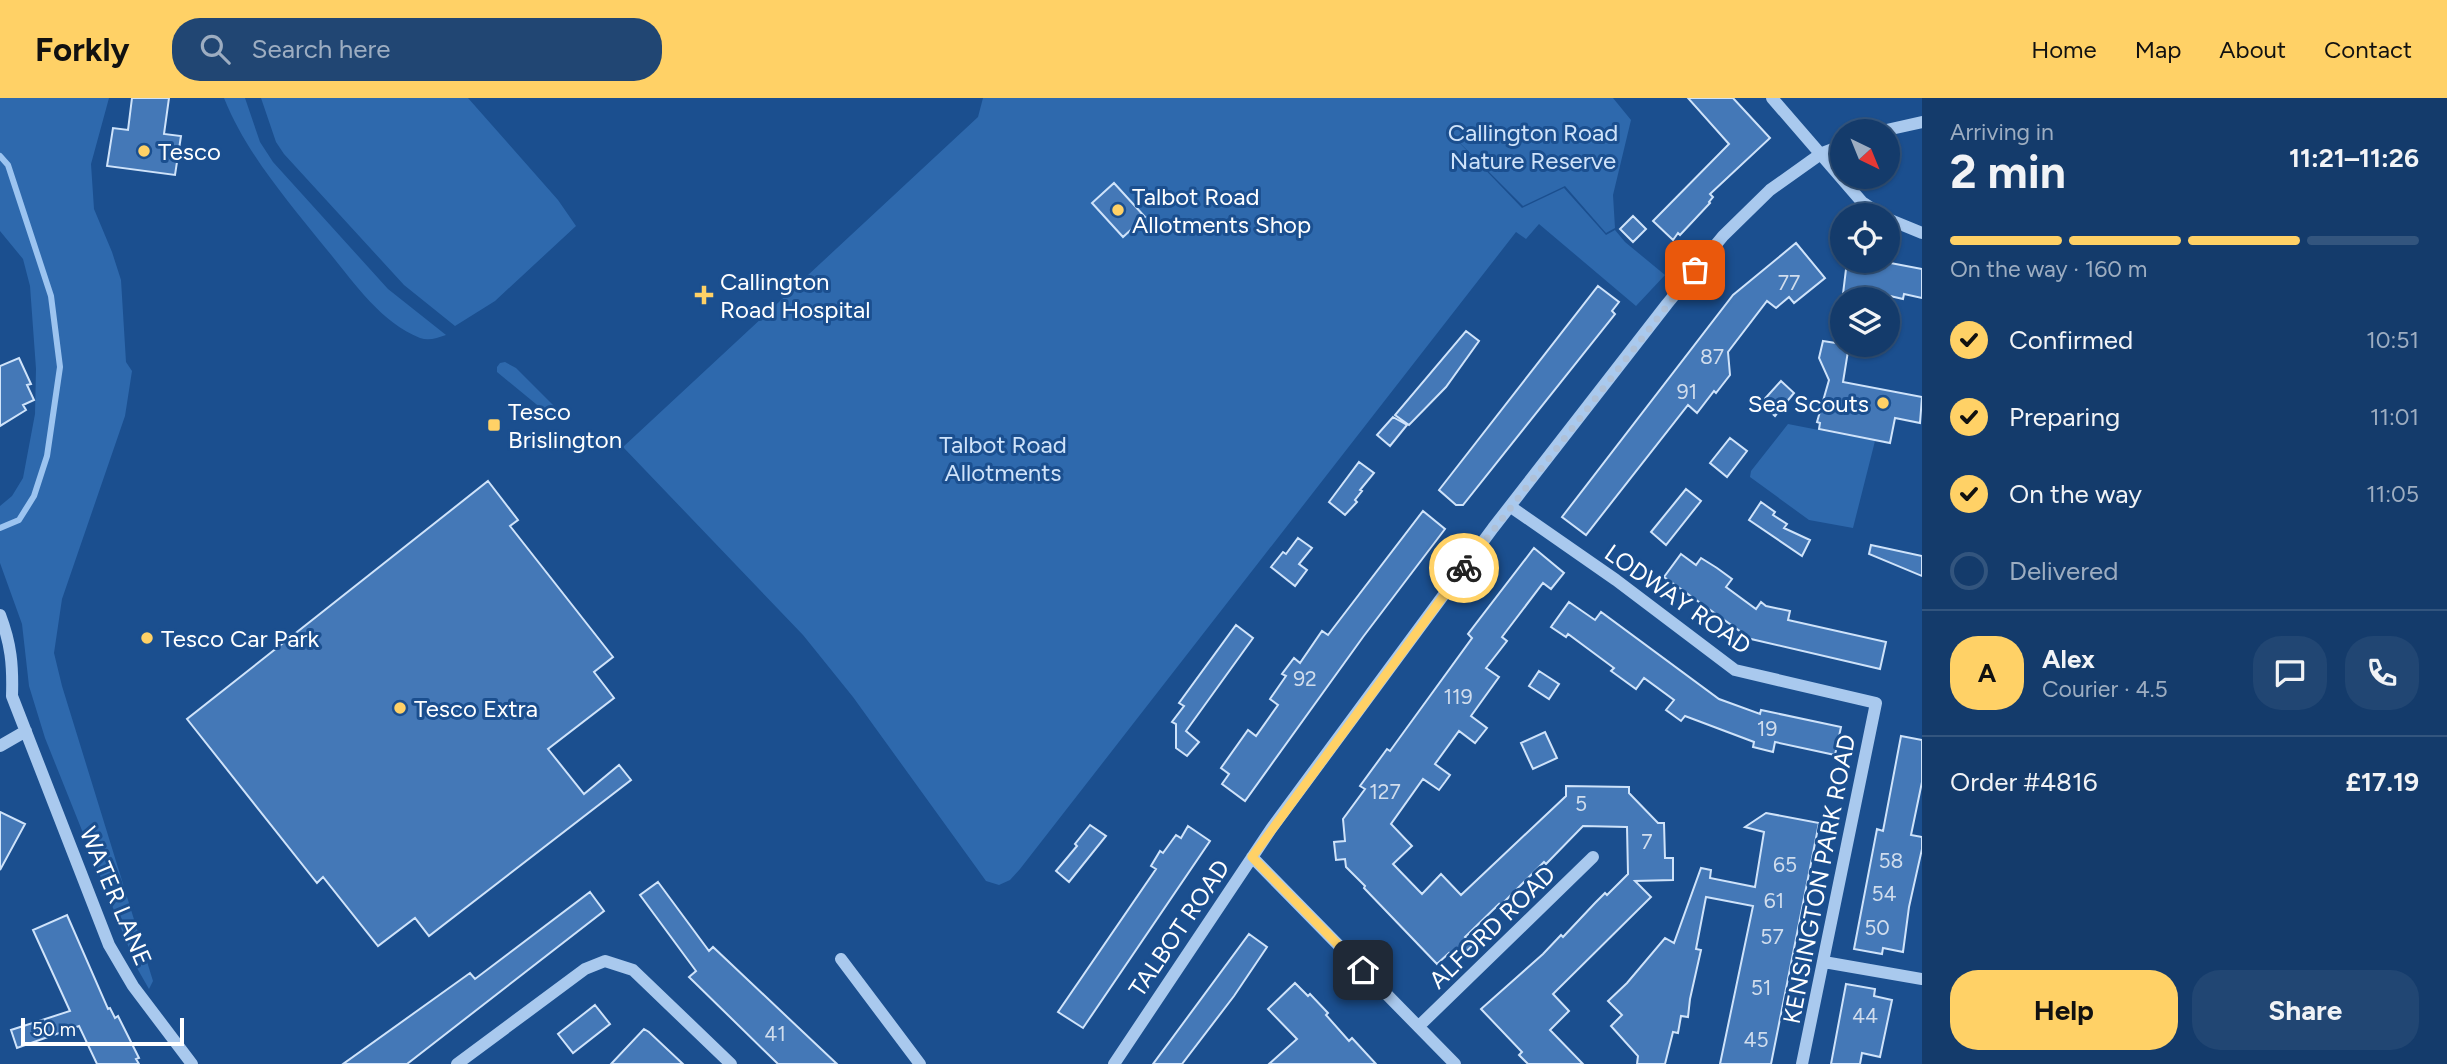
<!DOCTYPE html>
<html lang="en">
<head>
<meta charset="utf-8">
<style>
	:root { --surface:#143b6b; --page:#214673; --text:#f1f3f6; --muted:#9dadc1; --line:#33557e; --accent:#ffd166 }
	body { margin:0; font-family:Figtree,sans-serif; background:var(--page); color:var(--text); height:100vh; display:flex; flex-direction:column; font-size:26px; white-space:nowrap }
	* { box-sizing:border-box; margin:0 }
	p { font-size:23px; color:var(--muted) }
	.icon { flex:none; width:38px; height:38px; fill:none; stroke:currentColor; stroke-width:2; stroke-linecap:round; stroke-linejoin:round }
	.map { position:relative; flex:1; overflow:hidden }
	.drawer { display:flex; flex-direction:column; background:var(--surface); width:525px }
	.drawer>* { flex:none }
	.needle { width:46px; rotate:137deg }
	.buttons { position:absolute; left:1830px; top:21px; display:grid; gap:14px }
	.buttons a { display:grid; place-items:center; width:70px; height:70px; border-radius:50%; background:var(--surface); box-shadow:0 2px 5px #0004,0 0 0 2px var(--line); font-size:35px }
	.scale { position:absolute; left:21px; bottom:18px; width:163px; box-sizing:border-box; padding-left:7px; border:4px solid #fff; border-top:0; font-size:19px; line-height:24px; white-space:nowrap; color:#fff; -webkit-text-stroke:5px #1b4f8f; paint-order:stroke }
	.pin { position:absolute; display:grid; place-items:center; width:60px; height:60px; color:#fff; margin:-30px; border-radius:14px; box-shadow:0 4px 10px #0006 }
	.courier { position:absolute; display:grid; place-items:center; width:70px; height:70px; margin:-35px; border:5px solid #ffd166; border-radius:50%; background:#fff; color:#222; box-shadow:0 2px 9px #0007 }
	.overview em { font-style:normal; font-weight:700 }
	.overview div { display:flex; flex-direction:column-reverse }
	.overview { display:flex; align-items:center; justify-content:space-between; height:119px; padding:0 28px }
	h1 { font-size:46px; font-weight:700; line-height:52px }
	.bar { display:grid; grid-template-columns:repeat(4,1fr); gap:10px 7px; align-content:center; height:84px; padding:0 28px }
	.bar i { height:9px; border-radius:5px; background:var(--line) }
	.bar .active { background:var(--accent) }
	.bar p { grid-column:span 4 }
	.line { display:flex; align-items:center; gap:18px; padding:0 28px; border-top:2px solid var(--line) }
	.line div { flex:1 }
	.round { display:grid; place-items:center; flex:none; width:74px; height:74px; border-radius:28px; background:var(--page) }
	ol { padding:0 28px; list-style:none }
	li { display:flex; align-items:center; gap:21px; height:77px }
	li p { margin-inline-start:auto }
	li .icon { padding:7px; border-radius:50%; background:var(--accent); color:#111; stroke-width:4 }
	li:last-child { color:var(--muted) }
	li i { width:38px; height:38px; border:4px solid var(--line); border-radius:50% }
	.primary-button { display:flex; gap:14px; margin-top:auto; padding:14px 28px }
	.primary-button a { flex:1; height:80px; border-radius:28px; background:var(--accent); color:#111; font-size:28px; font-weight:700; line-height:80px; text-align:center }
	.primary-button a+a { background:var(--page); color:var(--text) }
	header { display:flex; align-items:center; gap:42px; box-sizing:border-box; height:98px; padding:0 35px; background:var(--accent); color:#111 }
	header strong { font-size:33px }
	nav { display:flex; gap:38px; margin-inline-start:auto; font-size:24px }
	.search { width:490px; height:63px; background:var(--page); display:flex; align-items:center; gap:18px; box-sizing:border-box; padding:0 24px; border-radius:28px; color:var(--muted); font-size:26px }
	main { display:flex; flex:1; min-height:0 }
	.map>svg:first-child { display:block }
	.green { fill:#2e69ad }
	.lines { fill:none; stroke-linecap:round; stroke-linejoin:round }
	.stream { stroke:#9cc4f0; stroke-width:6 }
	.building { fill:#4478b7; stroke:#cfe3fa; stroke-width:2 }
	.minor { stroke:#a9c9ee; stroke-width:12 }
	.done { stroke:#afc1d8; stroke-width:7; stroke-dasharray:0 12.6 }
	.route { stroke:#ffd166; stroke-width:9 }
	.poi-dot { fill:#ffd166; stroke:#1b4f8f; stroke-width:2.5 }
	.labels { text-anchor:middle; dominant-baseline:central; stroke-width:6; stroke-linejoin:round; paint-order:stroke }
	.number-label { font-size:21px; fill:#d0dded }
	.park-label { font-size:24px; fill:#cfe3fa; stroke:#1b4f8f }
	.poi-label { font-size:24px; fill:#fff; stroke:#1b4f8f; text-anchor:start }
	.street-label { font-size:24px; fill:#fff; stroke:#1b4f8f }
</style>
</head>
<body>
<header>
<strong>Forkly</strong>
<div class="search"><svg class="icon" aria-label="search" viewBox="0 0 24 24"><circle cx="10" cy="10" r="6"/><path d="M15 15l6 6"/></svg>Search here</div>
<nav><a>Home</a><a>Map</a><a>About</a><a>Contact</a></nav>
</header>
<main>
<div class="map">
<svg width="1922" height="966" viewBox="0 0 1922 966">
	<rect width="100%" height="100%" fill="#1b4f8f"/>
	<path class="green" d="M0 0H109L91 66 94 111 112 154 121 182 126 264 132 273 125 318 62 501 54 555 62 588 153 883 149 891 137 870 45 640 29 588 22 526 0 465V408L12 398 23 380 35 316 36 271 30 188 23 161 0 133Z
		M224 0H245L260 44 273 64 388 191 446 237C437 240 429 243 420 240 378 223 351 180 323 147 287 102 246 55 224 0Z
		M261 0H468L558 102 576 128 495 203 455 228 404 187 284 56 276 44Z
		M983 0H1613L1631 22 1613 97 1615 130 1606 135 1565 88 1523 108 1450 35 1522 110 1564 90 1606 137 1615 132 1625 144 1665 177 1636 208 1539 126 1526 141 1516 134 1020 771 1010 782 999 787 986 783 853 599 803 537 623 349 978 19Z
		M505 264 516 270 557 311 559 316 553 320 497 274V269L500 265Z
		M1788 326 1875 343 1853 430 1809 422 1750 379 1751 373Z"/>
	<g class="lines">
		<path class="stream" d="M0 58 8 67 51 198 60 269 47 358 34 398 19 422 0 430"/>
	</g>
	<path class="building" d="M132 0H169L164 36 181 38 175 77 107 68 113 30 128 32Z
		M1688 0H1733L1770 40 1710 96 1713 99 1709 104 1710 105 1680 137 1678 135 1673 142 1653 123 1729 46Z
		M1114 85 1145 119 1123 139 1092 105Z
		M1633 118 1646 131 1633 144 1620 131Z
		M1796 145 1825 180 1794 205 1789 199 1776 210 1767 203 1728 254 1730 277 1716 295 1714 293 1697 315 1688 307 1586 437 1562 419 1733 197Z
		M1847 163H1880L1922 171V200L1904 196 1903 201 1873 194 1872 201 1843 196Z
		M1598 188 1619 204 1612 213 1615 216 1463 407H1456L1439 392Z
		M1466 233 1479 243 1446 289 1409 327 1395 317Z
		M1823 243 1849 247 1843 284 1922 299 1920 325 1895 320 1890 345 1819 331 1820 325 1817 324 1829 282 1819 260Z
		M19 260 31 286 27 287 34 302 23 307 26 312 0 328V268Z
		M1781 283 1794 295 1775 318 1761 305Z
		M1393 319 1407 327 1390 348 1377 337Z
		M1730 340 1747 353 1727 379 1710 365Z
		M1359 364 1374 375 1360 392 1362 393 1355 402 1357 404 1345 417 1329 404Z
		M488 383 518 422 510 428 613 559 594 574 614 600 548 651 584 696 619 667 631 682 429 838 415 820 378 848 323 779 317 785 187 621Z
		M1686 391 1701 403 1666 447 1651 434Z
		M1761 404 1775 414 1773 417 1787 426 1784 430 1810 442 1802 458 1749 422Z
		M1423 413 1445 431 1363 539 1245 703 1222 686 1229 676 1221 670 1248 632 1256 638 1278 607 1270 601 1286 578 1282 576 1294 560 1300 565 1322 533 1328 537Z
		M1298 440 1312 450 1299 466 1307 472 1295 488 1271 469 1283 454 1286 456Z
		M1871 447 1922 458V478L1869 456Z
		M1534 450 1564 475 1551 491 1543 485 1502 539 1507 543 1486 570 1499 579 1471 618 1487 630 1475 645 1459 633 1435 666 1450 677 1445 684 1439 692 1423 681 1391 726 1412 748 1393 766 1422 796 1441 776 1461 797 1566 698V688L1629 689V695L1658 725H1664L1665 760H1673V782L1635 783 1651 799 1553 896 1569 913 1550 932 1583 966H1528L1519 957 1522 954 1481 911 1543 856 1561 837 1563 839 1595 805 1605 795 1607 797 1628 776 1627 729 1583 728 1546 766 1544 764 1500 808 1499 806 1465 839 1473 847 1456 863 1449 855 1437 866 1364 790 1365 788 1346 769 1345 761 1336 762 1334 744 1345 743 1343 721 1365 691 1360 688 1387 651 1390 653 1472 540 1468 536Z
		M1681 456 1696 467 1701 460 1717 470 1732 481 1726 489 1756 511 1761 504 1766 508 1790 513 1788 522 1886 544 1880 571 1751 541 1664 479Z
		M1569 504 1595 522 1601 514 1719 601 1760 616 1761 612 1841 629 1835 657 1775 644 1773 654 1753 649 1754 644 1685 618 1681 623 1666 612 1674 602 1644 580 1636 591 1611 573 1614 570 1568 536 1566 539 1551 529Z
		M1236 527 1253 540 1186 633 1199 644 1187 658 1176 650V626L1172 624 1184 608 1179 605Z
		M1539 573 1559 586 1549 601 1529 588Z
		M1545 634 1557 660 1533 671 1521 645Z
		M1901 638 1922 642V684L1911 737 1922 739V751L1909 809 1903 854 1883 850 1882 856 1854 851 1877 731 1883 733Z
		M0 714 25 726 0 772Z
		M1766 715 1819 725 1771 966H1720L1753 808 1706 799 1696 851 1701 852 1690 901 1688 919 1681 918 1678 935 1673 934 1665 966H1637L1638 958 1611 928 1622 917 1608 903 1627 885 1665 840 1674 845 1701 770 1711 772 1710 780 1755 789 1764 734 1745 729Z
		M1090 727 1106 738 1069 784 1056 773 1077 748 1075 746Z
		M1188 728 1210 743 1083 930 1058 914 1156 771 1151 768 1160 753 1163 755 1176 737 1181 740Z
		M658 784 709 853 713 849 837 966H778L689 879 696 873 640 797Z
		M590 794 604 813 407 966H343L470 875 475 881Z
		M67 817 108 911 110 910 115 920 118 918 139 960 136 961 139 966H97L79 928 17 950 11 932 70 913 33 832Z
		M1249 836 1267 849 1234 898 1182 966H1153Z
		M1295 885 1308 898 1310 896 1328 915 1326 917 1349 943 1352 940 1376 966H1269L1297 941 1268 911Z
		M1846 886 1875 891 1874 898 1892 902 1880 959 1862 955 1860 966H1831Z
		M595 907 610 926 573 955 558 936Z
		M644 931 649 934 683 966H611Z"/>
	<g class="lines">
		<path class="minor" d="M1772 0 1862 104 1882 117
			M1882 33 1922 24
			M1888 121 1922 135
			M1511 409 1616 482 1735 572 1876 605 1802 966
			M0 517C11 546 13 567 12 598L109 847 133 888 192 966
			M0 648 26 633
			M1252 759 1455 966
			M841 861 920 966
			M1824 864 1922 881
			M1419 928 1593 759
			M457 966 585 871 605 863 633 872 731 966
			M1114 966 1271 731 1493 430 1667 206 1723 138 1770 92 1822 55 1843 47"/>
	</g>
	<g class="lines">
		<path class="done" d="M1464 470 1695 172"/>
		<path class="route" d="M1363 872 1252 759 1464 470"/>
	</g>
	<g class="poi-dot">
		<circle cx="144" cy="53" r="7"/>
		<circle cx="1118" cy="112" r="7"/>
		<path d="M700.5 186.5h7v7h7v7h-7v7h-7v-7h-7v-7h7z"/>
		<circle cx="1883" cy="305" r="7"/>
		<rect x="487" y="320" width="14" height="14" rx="3.5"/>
		<circle cx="147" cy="540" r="7"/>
		<circle cx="400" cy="610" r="7"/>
	</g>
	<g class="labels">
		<g class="number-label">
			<text x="1789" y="184">77</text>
			<text x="1712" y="258">87</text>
			<text x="1687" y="293">91</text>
			<text x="1305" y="580">92</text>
			<text x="1458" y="598">119</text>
			<text x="1767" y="630">19</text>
			<text x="1385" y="693">127</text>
			<text x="1581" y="705">5</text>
			<text x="1647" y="743">7</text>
			<text x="1891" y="762">58</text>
			<text x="1785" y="766">65</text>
			<text x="1884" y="795">54</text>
			<text x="1774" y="802">61</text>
			<text x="1877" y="829">50</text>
			<text x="1772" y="838">57</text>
			<text x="1761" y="889">51</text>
			<text x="1865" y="917">44</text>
			<text x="775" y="935">41</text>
			<text x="1756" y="941">45</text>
		</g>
		<g class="park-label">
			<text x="1533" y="34">Callington Road<tspan x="1533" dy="28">Nature Reserve</tspan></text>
			<text x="1003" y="346">Talbot Road<tspan x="1003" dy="28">Allotments</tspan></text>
		</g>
		<g class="poi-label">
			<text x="158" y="53">Tesco</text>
			<text x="1132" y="98">Talbot Road<tspan x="1132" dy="28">Allotments Shop</tspan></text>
			<text x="720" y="183">Callington<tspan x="720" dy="28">Road Hospital</tspan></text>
			<text x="1869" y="305" text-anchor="end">Sea Scouts</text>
			<text x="508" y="313">Tesco<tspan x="508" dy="28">Brislington</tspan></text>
			<text x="161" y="540">Tesco Car Park</text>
			<text x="414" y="610">Tesco Extra</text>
		</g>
		<g class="street-label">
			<text transform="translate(1678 501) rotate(35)">LODWAY ROAD</text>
			<text transform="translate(1819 781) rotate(-79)">KENSINGTON PARK ROAD</text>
			<text transform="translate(116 798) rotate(67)">WATER LANE</text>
			<text transform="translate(1492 829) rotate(-44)">ALFORD ROAD</text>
			<text transform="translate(1179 830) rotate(-56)">TALBOT ROAD</text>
		</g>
	</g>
</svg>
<div class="buttons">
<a><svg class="needle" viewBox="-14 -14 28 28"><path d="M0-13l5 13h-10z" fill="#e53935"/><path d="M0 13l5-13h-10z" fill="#9dadc1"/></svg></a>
<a><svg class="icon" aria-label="locate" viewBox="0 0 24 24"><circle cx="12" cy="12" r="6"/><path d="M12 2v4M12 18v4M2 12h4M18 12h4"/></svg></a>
<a><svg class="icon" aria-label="layers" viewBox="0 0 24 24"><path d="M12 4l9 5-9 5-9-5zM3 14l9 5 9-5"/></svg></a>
</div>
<div class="scale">50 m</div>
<div class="pin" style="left:1695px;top:172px;background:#ea580c"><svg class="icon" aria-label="bag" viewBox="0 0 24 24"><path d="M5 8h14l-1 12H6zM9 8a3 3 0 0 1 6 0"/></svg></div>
<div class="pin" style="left:1363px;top:872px;background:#1f2937"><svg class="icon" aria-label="home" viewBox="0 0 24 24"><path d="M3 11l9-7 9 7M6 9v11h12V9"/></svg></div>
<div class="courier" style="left:1464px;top:470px"><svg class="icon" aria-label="bike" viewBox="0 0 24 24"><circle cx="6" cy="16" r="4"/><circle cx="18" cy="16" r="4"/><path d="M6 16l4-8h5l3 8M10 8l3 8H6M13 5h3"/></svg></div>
</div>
<section class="drawer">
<div class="overview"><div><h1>2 min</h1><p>Arriving in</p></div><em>11:21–11:26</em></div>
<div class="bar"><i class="active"></i><i class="active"></i><i class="active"></i><i></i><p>On the way · 160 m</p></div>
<ol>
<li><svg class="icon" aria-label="check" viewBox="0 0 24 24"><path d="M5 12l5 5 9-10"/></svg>Confirmed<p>10:51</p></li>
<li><svg class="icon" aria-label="check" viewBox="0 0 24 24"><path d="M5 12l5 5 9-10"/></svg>Preparing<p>11:01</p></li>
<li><svg class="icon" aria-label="check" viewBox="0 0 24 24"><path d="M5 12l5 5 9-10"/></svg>On the way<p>11:05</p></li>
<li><i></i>Delivered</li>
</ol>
<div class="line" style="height:126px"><b class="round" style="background:var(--accent);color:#111">A</b><div><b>Alex</b><p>Courier · 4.5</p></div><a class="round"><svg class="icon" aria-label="chat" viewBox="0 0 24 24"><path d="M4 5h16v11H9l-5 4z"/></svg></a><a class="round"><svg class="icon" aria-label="phone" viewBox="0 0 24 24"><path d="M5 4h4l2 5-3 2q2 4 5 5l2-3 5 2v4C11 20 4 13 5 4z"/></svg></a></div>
<div class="line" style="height:91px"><div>Order #4816</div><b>£17.19</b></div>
<div class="primary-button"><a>Help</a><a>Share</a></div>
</section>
</main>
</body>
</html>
